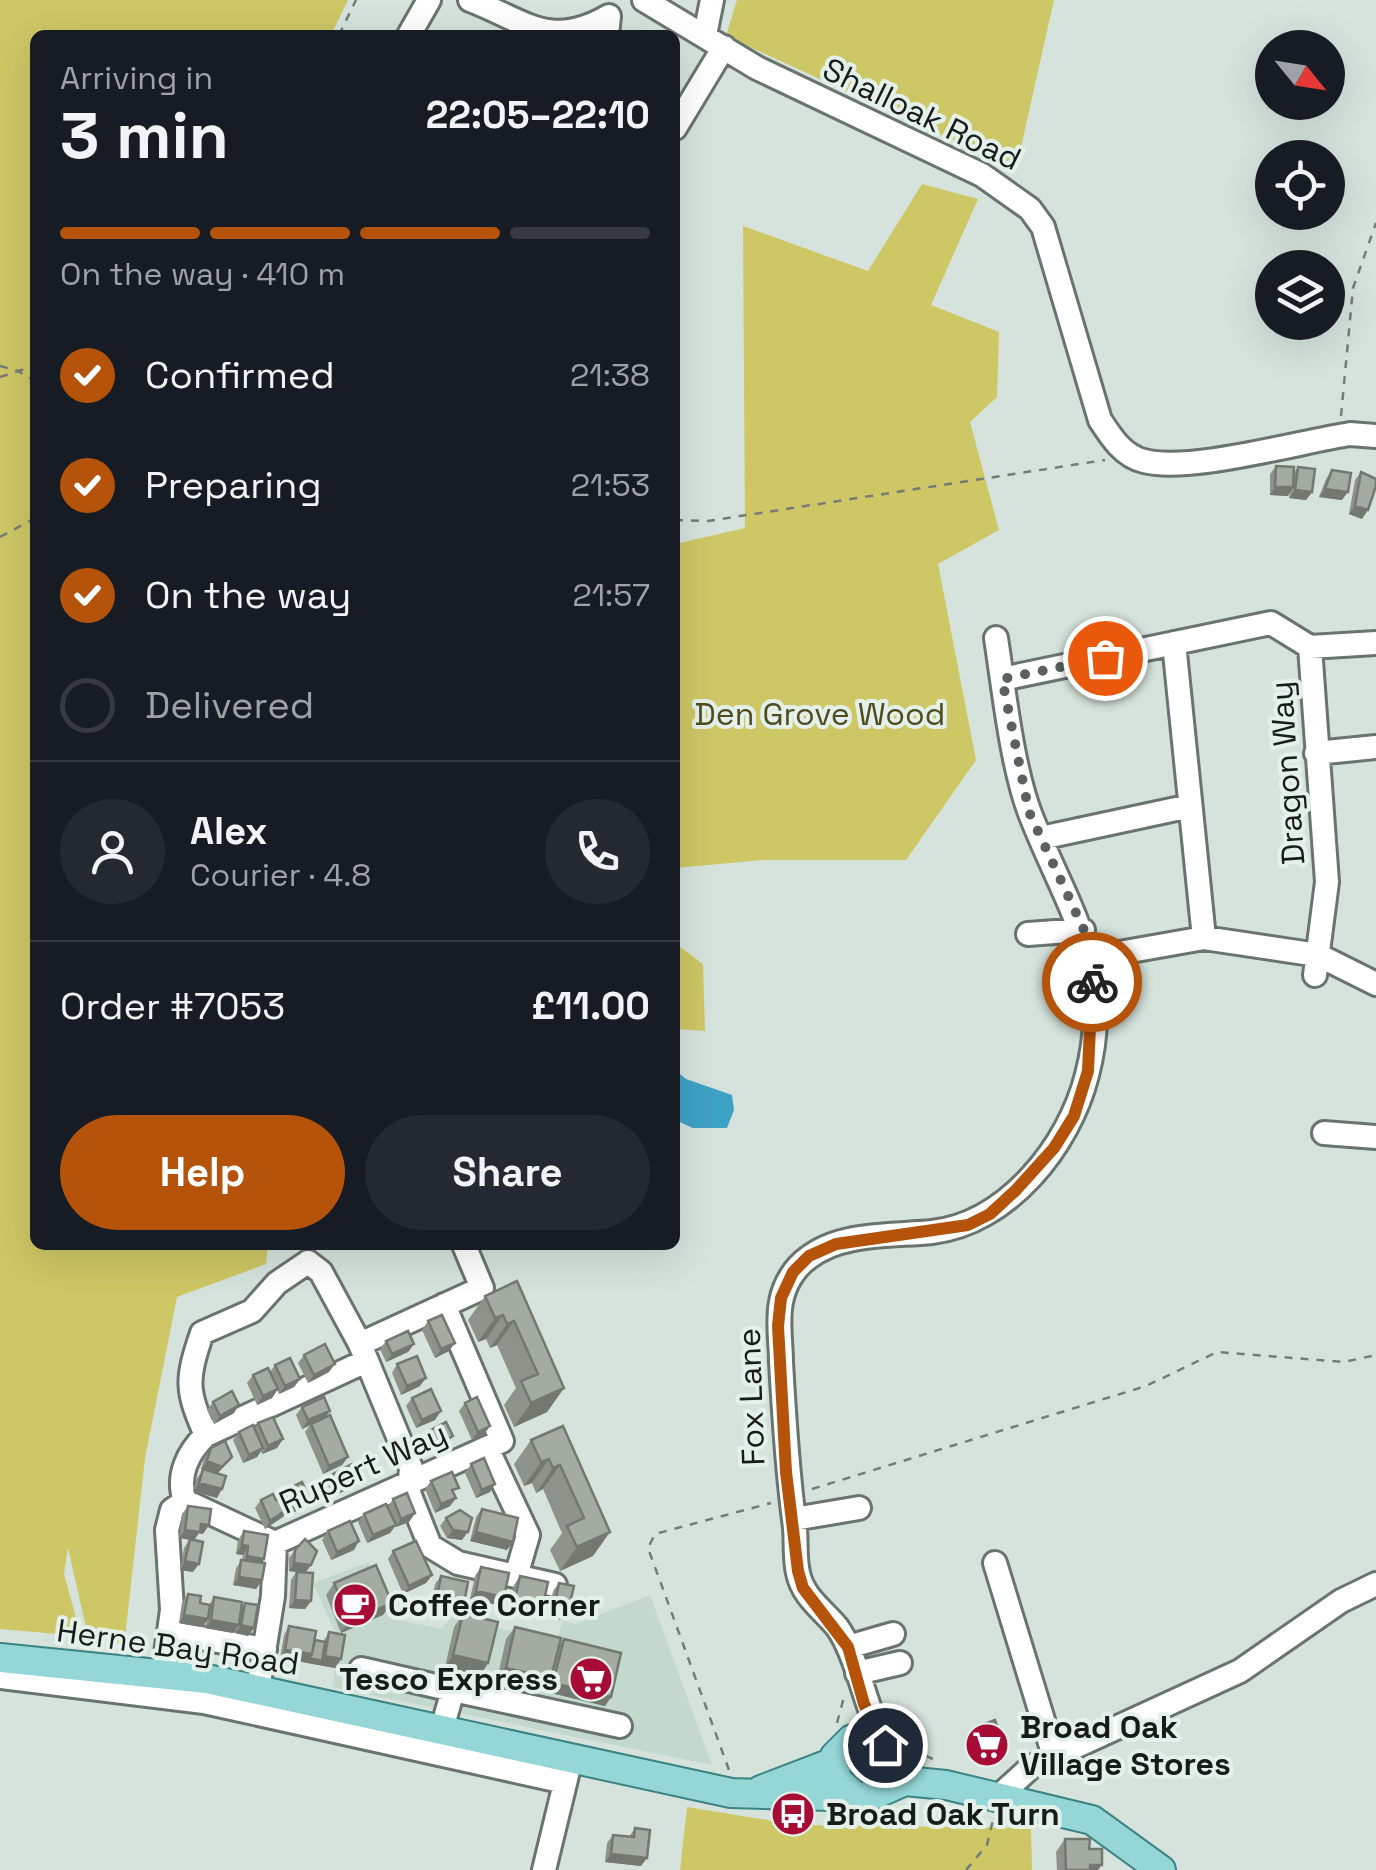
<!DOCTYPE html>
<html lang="en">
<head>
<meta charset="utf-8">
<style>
	:root { --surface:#171b24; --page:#242831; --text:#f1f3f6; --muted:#9ea1a6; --line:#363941; --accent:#b45309 }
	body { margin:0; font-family:"Space Grotesk",sans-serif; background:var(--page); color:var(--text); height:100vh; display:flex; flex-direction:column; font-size:38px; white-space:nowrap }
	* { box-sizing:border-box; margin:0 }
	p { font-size:32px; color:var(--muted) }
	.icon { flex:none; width:55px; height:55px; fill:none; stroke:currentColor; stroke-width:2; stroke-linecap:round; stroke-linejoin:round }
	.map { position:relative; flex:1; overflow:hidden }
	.panel { position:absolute; left:30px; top:30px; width:650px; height:1220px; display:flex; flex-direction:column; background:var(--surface); border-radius:15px; box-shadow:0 10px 40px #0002 }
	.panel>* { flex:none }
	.needle { width:65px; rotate:120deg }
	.fabs { position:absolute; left:1255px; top:30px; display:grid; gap:20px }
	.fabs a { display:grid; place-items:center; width:90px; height:90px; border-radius:50%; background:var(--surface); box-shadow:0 10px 40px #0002; font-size:50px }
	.pin { position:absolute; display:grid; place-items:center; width:85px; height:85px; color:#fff; margin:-42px; border:5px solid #fff; border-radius:50%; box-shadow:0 2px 10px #0007 }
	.courier { position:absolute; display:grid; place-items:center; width:100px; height:100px; margin:-50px; border:8px solid #b45309; border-radius:50%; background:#fff; color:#222; box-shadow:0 2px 12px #0007 }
	.headline em { font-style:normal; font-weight:600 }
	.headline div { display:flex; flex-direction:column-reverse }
	.headline { display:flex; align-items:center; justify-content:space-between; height:170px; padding:0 30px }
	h1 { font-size:65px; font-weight:600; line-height:75px }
	.bar { display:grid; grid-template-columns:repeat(4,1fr); gap:15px 10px; align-content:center; height:120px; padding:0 30px }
	.bar i { height:12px; border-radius:8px; background:var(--line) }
	.bar .on { background:var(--accent) }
	.bar p { grid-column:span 4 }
	.line { display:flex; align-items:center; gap:25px; padding:0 30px; border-top:2px solid var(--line) }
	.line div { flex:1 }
	.round { display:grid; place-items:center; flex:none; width:105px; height:105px; border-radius:52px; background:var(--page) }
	ol { padding:0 30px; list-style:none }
	li { display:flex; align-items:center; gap:30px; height:110px }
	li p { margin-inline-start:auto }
	li .icon { padding:10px; border-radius:50%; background:var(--accent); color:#fff; stroke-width:4 }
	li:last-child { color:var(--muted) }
	li i { width:55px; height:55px; border:5px solid var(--line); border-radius:50% }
	.button { display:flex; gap:20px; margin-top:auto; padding:20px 30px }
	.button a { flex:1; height:115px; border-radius:60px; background:var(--accent); color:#fff; font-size:40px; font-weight:600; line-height:115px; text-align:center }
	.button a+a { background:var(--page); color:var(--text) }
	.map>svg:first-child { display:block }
	.built { fill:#c4d9ce }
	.green { fill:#cdc765 }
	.water { fill:#3ea2c4 }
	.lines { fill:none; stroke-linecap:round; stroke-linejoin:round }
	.minor-casing { stroke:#69746f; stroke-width:28 }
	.major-casing { stroke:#3b8483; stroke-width:32 }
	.path { stroke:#747c78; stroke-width:2.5; stroke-dasharray:8 8; stroke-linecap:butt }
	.minor { stroke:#fff; stroke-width:22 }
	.major { stroke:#95d7d7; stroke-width:28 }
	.wall { fill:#8d938a }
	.shaded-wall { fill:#737871 }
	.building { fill:#a4aba1; stroke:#737871; stroke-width:2.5 }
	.done { stroke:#5a615e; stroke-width:10; stroke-dasharray:0 18 }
	.route { stroke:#b45309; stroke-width:12 }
	.labels { text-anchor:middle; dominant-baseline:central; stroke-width:8; stroke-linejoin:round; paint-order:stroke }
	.street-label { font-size:32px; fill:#171b19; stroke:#e4f1ea }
	.park-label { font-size:32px; fill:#4e4b1f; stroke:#e4f1ea }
	.poi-label { font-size:32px; font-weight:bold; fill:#171b19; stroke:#e4f1ea; text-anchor:start }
</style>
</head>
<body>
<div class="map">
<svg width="1376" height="1870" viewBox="0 0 1376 1870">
	<rect width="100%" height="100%" fill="#d6e3dd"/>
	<path class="built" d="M369 1562 395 1619 442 1629 452 1616 556 1643 563 1620 575 1624 650 1595 712 1765 332 1687 340 1643 313 1583Z"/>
	<path class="green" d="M0 0H348L331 35H35V1245H268L266 1264 177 1297 145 1458 124 1646 87 1632 68 1548 64 1574 81 1636 0 1629Z
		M737 0H1054L1016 169 726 36Z
		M922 184 978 199 931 305 999 332 997 397 970 422 999 530 938 564 976 760 906 860H763L675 868V544L745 528 743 226 868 271Z
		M675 943 703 964 705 1031 675 1029Z
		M687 1807 798 1825 1031 1828 1032 1870H680Z"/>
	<path class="water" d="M675 1070 686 1079 732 1095 734 1110 727 1128H693L675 1120Z"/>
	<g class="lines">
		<defs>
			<path id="minor" d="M470 0C527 22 550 50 609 16L607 35
				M644 0 757 68 982 175 1030 209 1043 227 1100 420C1111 437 1123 456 1144 461 1189 473 1299 442 1350 434L1376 436
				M409 35 429 0
				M705 35 712 0
				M675 128 724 47
				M1174 643 1204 938
				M1310 647 1376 643
				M1002 679 1271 623 1310 647 1327 882 1315 975
				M1316 753 1376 747
				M1041 838 1190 806
				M1028 934 1083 930
				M1091 958 1204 938 1318 955 1376 984
				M1324 1133 1376 1137
				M308 1262 321 1272 360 1344 411 1468 409 1493 430 1546 458 1563 555 1585
				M360 1344 482 1288 464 1245
				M206 1435C186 1390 186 1380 202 1333L252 1311 277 1283 308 1262
				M487 1448 528 1535 516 1576
				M794 1519 859 1508
				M275 1543 185 1501C176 1476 188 1452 206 1435L366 1361
				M995 1563 1054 1756
				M177 1634 265 1649
				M848 1647 893 1634
				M361 1669 453 1690 441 1732
				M857 1673 900 1663
				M163 1675 172 1610 167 1530 172 1510 185 1501
				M0 1677 204 1702 565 1782
				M258 1689 273 1596 275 1543 502 1441 444 1305
				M453 1690 620 1726
				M885 1745C865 1709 858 1656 837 1627 822 1609 803 1597 798 1573 794 1556 797 1537 794 1520 787 1467 784 1416 781 1362 781 1342 777 1322 781 1302 784 1285 794 1268 808 1258 841 1232 892 1236 932 1232 1008 1223 1069 1146 1087 1075 1115 967 1067 908 1031 816 1012 768 1004 690 996 638
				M997 1798 1031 1767 1240 1671 1341 1601 1376 1584
				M544 1870 568 1771"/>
			<path id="major" d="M0 1658 207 1679 731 1793 863 1797C908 1791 897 1728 852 1739L835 1756 836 1779 854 1795
				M761 1790 834 1762
				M876 1794 905 1781 946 1785 1092 1820 1161 1870"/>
		</defs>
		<use href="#minor" class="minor-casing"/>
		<use href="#major" class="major-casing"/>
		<path class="path" d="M339 35 356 0
			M0 366 18 371 35 366
			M0 377 18 371 35 381
			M1341 416 1353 288 1376 223
			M675 520 708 521 1105 460
			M0 537 35 518
			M812 1489 1146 1386 1217 1352 1344 1362 1376 1355
			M837 1723 844 1697
			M911 1749 935 1760
			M729 1770 648 1548 655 1534 771 1503
			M966 1870 987 1845 993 1820"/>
		<use href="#minor" class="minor"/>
		<use href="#major" class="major"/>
	</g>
	<path class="wall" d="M1276 466 1294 473 1298 467 1312 492 1306 500 1289 498 1290 492 1288 496 1270 495V474Z
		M1332 470 1342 500 1319 497 1326 479Z
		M1361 472 1362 519 1349 514 1355 480Z
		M517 1281 564 1388 547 1412 514 1427 504 1405 516 1388 497 1345 490 1348 486 1339 478 1342 468 1320 485 1296Z
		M428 1321 449 1351 435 1358 422 1330Z
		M386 1341 414 1344 408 1352 386 1362 380 1349Z
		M304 1355 329 1372 308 1383 298 1363Z
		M397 1364 420 1386 401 1395 392 1373Z
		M275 1365 300 1379 294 1387 279 1394 277 1390 272 1398 257 1405 247 1383 253 1375 270 1372Z
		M412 1398 435 1420 416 1428 406 1406Z
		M213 1402 234 1413 214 1424 207 1410Z
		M465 1403 490 1426 484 1434 472 1440 459 1411Z
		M302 1407 325 1418 348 1457 342 1465 323 1474 305 1432 310 1425 302 1429 296 1415Z
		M258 1423 283 1439 277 1448 262 1454 261 1451 257 1457 243 1463 233 1440 239 1432 254 1429Z
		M563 1426 593 1556 560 1571 550 1550 562 1533 543 1489 536 1493 532 1483 524 1486 514 1464 531 1440Z
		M427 1432 447 1444 428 1454 421 1440Z
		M211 1448 232 1457 218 1473 217 1498 193 1491 197 1478 203 1470 201 1469 205 1456Z
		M471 1464 490 1492 476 1498 465 1473Z
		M333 1474 353 1487 333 1496 327 1482Z
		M431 1481 454 1494 456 1498 450 1506 435 1513 425 1489Z
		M284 1491 309 1498 304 1506 287 1517 286 1514 265 1529 255 1508 261 1500H276L280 1498Z
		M393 1499 415 1513 409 1522 396 1527 395 1526 390 1533 367 1543 358 1522 364 1514 388 1507Z
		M188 1506 203 1534 199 1533 194 1540 193 1572 180 1570 184 1548 189 1540 179 1538 182 1514Z
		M482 1509 513 1542 507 1550 470 1541 476 1517Z
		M446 1518 462 1540 447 1538 440 1526Z
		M244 1531 261 1563 262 1580 256 1589 233 1585 236 1568 242 1560 243 1555 236 1554 238 1540Z
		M328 1531 354 1550 331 1560 322 1540Z
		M295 1550 311 1565 306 1572 311 1601 305 1609 289 1608 291 1580 296 1572 289 1571V1558Z
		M393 1551 432 1575 426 1583 403 1594 388 1559Z
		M481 1567 504 1597 498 1605 470 1599 475 1576Z
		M441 1576 464 1603 458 1611 431 1605 435 1584Z
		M520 1576 543 1606 537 1614 509 1608 514 1585Z
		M334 1583 383 1615 341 1633 326 1595Z
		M559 1583 563 1620 548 1617 553 1591Z
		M188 1594 200 1603 209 1605 214 1597 242 1607 245 1603 254 1628 248 1636 235 1633 236 1629 233 1633 205 1628 206 1622 202 1627 179 1623 182 1602Z
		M463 1614 488 1663 480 1676 445 1667 454 1627Z
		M289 1626 315 1640 323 1642 329 1632 341 1659 335 1668 280 1658 284 1635Z
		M515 1627 559 1645 564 1639 611 1697 605 1706 547 1692 550 1681 543 1691 497 1680 506 1639Z
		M982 1725 1004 1748 998 1756 985 1761 976 1733Z
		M635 1828 641 1866 605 1862 607 1843 613 1835 629 1837Z
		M1065 1839 1089 1849 1098 1870H1057L1056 1852Z"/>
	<path class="shaded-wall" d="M1275 487H1293L1288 496 1270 495Z
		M1325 489 1348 492 1342 500 1319 497Z
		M1295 490 1312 492 1306 500 1289 498Z
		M1355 506 1368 510 1362 519 1349 514Z
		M503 1315 486 1339 478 1342 495 1318Z
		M514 1321 497 1345 490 1348 507 1324Z
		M455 1343 449 1351 435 1358 441 1349Z
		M414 1344 408 1352 386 1362 392 1354Z
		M335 1364 329 1372 308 1383 314 1375Z
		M426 1378 420 1386 401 1395 407 1386Z
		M300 1379 294 1387 279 1394 285 1386Z
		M564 1388 547 1412 514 1427 531 1403Z
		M278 1389 272 1398 257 1405 263 1396Z
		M239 1405 234 1413 214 1424 220 1416Z
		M330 1411 324 1419 302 1429 308 1420Z
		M441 1411 435 1420 416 1428 422 1420Z
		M490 1426 484 1434 472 1440 478 1432Z
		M453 1436 447 1444 428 1454 434 1445Z
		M283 1439 277 1448 262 1454 268 1446Z
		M263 1448 257 1457 243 1463 249 1455Z
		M232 1457 216 1475 201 1469 207 1461Z
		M348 1457 342 1465 323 1474 329 1466Z
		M549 1459 532 1483 524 1486 541 1462Z
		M560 1465 543 1489 536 1493 553 1468Z
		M359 1479 353 1487 333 1496 339 1488Z
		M199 1483 222 1489 217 1498 193 1491Z
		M495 1484 490 1492 476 1498 482 1490Z
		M309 1498 304 1506 287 1517 293 1509Z
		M456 1498 450 1506 435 1513 441 1504Z
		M289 1508 283 1517 265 1529 270 1521Z
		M415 1513 409 1522 396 1527 401 1519Z
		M201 1524 209 1525 203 1534 199 1533 194 1540 179 1538 185 1530Z
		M396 1525 390 1533 367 1543 373 1535Z
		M453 1530 468 1532 462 1540 447 1538Z
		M476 1532 513 1542 507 1550 470 1541Z
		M610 1532 593 1556 560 1571 577 1547Z
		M359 1541 354 1550 331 1560 337 1552Z
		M242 1545 248 1546 243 1555 236 1554Z
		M247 1556 264 1559 258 1567 241 1565Z
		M185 1561 199 1564 193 1572 180 1570Z
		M294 1563 311 1565 305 1573 289 1571Z
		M432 1575 426 1583 403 1594 409 1586Z
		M239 1577 262 1580 256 1589 233 1585Z
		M476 1591 504 1597 498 1605 470 1599Z
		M437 1597 464 1603 458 1611 431 1605Z
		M295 1600 311 1601 305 1609 289 1608Z
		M515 1600 543 1606 537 1614 509 1608Z
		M392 1603 383 1615 341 1633 350 1621Z
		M554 1608 568 1612 563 1620 548 1617Z
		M184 1615 208 1619 202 1627 179 1623Z
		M211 1620 239 1625 233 1633 205 1628Z
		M241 1625 254 1628 248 1636 235 1633Z
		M285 1650 312 1654 322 1661 325 1656 341 1659 335 1668 280 1658Z
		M453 1655 488 1663 480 1676 445 1667Z
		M506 1668 551 1678 543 1691 497 1680Z
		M553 1683 611 1697 605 1706 547 1692Z
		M1004 1748 998 1756 985 1761 991 1752Z
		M611 1854 647 1858 641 1866 605 1862Z
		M1090 1865H1102L1098 1870H1087Z"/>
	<path class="building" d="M1276 466 1294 467 1293 487H1275Z
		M1298 467 1315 469 1312 492 1295 490Z
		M1332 470 1351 473 1348 492 1325 489Z
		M1361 472 1376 479V486L1368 510 1355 506Z
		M517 1281 564 1388 531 1403 521 1381 538 1374 514 1321 507 1324 503 1315 495 1318 485 1296Z
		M442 1315 455 1343 441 1349 428 1321Z
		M408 1331 414 1344 392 1354 386 1341Z
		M325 1344 335 1364 314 1375 304 1355Z
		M417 1356 426 1378 407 1386 397 1364Z
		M290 1358 300 1379 285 1386 275 1365Z
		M268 1368 278 1389 263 1396 253 1375Z
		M431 1389 441 1411 422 1420 412 1398Z
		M232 1391 239 1405 220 1416 213 1402Z
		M324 1397 330 1411 308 1420 302 1407Z
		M477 1397 490 1426 478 1432 465 1403Z
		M330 1415 348 1457 329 1466 311 1424Z
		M273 1417 283 1439 268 1446 258 1423Z
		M446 1422 453 1436 434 1445 427 1432Z
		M253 1425 263 1448 249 1455 239 1432Z
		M563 1426 610 1532 577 1547 567 1526 584 1518 560 1465 553 1468 549 1459 541 1462 531 1440Z
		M225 1441 232 1457 222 1467 207 1461 211 1448Z
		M484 1458 495 1484 482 1490 471 1464Z
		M352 1464 359 1479 339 1488 333 1474Z
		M203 1469 226 1476 222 1489 199 1483Z
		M452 1472 459 1488 452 1490 456 1498 441 1504 431 1481Z
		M302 1482 309 1498 293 1509 284 1491Z
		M407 1493 415 1513 401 1519 393 1499Z
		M273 1494 276 1500 284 1496 289 1508 270 1521 261 1500Z
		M386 1504 396 1525 373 1535 364 1514Z
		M188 1506 211 1509 209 1525 201 1524 200 1532 185 1530Z
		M482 1509 518 1518 513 1542 476 1532Z
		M460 1510 472 1518 468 1532 453 1530 446 1518Z
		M350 1521 359 1541 337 1552 328 1531Z
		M244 1531 268 1535 264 1559 247 1556 248 1546 242 1545Z
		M190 1539 203 1542 199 1564 185 1561Z
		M305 1539 317 1551 311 1565 294 1563 295 1550Z
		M416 1541 432 1575 409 1586 393 1551Z
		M241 1560 265 1563 262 1580 239 1577Z
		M376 1565 392 1603 350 1621 334 1583Z
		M481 1567 509 1573 504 1597 476 1591Z
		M297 1572 313 1573 311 1601 295 1600Z
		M441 1576 468 1582 464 1603 437 1597Z
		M520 1576 548 1582 543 1606 515 1600Z
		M559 1583 574 1586 568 1612 554 1608Z
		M188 1594 201 1596 200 1603 210 1605 208 1619 184 1615Z
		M214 1597 242 1602 239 1625 211 1620Z
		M245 1603 258 1605 254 1628 241 1625Z
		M463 1614 498 1622 488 1663 453 1655Z
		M289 1626 316 1631 312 1654 285 1650Z
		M515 1627 561 1638 551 1678 506 1668Z
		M329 1632 345 1635 341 1659 325 1656Z
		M564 1639 621 1653 611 1697 553 1683Z
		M315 1640 325 1642 322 1661 309 1658 312 1654Z
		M995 1720 1004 1748 991 1752 982 1725Z
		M635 1828 650 1830 647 1858 611 1854 613 1835 634 1837Z
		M1065 1839H1090L1089 1849H1102V1865H1090V1870H1066Z"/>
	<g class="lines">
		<path class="done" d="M1092 982 1084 930 1029 812 1002 679 1105 658"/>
		<path class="route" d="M885 1745 864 1704 848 1647 803 1588 798 1571 786 1472 778 1326 781 1298 793 1272 809 1256 836 1244 968 1225 990 1214 1016 1190 1054 1148 1074 1116 1088 1071 1092 982"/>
	</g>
	<defs>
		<symbol id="cafe-disc" viewBox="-11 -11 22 22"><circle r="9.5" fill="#a60c35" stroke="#e4f1ea"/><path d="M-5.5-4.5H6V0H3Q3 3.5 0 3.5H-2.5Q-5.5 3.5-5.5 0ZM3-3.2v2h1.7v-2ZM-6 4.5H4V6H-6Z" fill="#fff"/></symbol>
		<symbol id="supermarket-disc" viewBox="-11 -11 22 22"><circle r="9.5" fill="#a60c35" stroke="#e4f1ea"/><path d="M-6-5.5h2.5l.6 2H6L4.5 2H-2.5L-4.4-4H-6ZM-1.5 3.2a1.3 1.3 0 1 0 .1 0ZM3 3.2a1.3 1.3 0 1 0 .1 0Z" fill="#fff"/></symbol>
		<symbol id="bus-disc" viewBox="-11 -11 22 22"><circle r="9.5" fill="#a60c35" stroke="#e4f1ea"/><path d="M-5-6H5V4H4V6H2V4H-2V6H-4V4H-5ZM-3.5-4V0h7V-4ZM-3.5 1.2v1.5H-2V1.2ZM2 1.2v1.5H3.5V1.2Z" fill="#fff"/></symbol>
	</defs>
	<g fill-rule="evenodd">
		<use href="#cafe-disc" x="330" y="1580" width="50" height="50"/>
		<use href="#supermarket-disc" x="566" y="1654" width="50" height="50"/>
		<use href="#supermarket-disc" x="962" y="1720" width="50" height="50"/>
		<use href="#bus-disc" x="768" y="1789" width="50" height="50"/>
	</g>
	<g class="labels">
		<g class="street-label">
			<text transform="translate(922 114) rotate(26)">Shalloak Road</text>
			<text transform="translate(1287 773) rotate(-94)">Dragon Way</text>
			<text transform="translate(751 1397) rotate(-92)">Fox Lane</text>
			<text transform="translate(363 1468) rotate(-24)">Rupert Way</text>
			<text transform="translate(178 1647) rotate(8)">Herne Bay Road</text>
		</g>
		<g class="park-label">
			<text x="820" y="714">Den Grove Wood</text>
		</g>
		<g class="poi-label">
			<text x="388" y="1605">Coffee Corner</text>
			<text x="558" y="1679" text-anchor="end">Tesco Express</text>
			<text x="1020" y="1727">Broad Oak<tspan x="1020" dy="37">Village Stores</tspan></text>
			<text x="826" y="1814">Broad Oak Turn</text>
		</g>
	</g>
</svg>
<div class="fabs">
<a><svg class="needle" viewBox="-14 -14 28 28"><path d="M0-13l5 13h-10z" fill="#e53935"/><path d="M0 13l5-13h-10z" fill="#9ea1a6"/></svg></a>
<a><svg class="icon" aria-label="locate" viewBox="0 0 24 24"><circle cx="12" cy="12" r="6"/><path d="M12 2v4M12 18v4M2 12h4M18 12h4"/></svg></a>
<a><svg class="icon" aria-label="layers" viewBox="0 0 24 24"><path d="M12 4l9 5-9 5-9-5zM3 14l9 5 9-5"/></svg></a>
</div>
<div class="pin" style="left:1105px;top:658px;background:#ea580c"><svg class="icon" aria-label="bag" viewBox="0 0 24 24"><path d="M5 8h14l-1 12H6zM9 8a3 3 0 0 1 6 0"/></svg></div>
<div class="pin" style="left:885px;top:1745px;background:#1f2937"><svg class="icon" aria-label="home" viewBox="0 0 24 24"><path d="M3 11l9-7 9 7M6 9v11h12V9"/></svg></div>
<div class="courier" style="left:1092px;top:982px"><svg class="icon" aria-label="bike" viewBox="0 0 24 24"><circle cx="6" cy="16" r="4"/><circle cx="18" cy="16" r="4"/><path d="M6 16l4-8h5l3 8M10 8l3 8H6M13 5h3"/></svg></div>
<section class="panel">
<div class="headline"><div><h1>3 min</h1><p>Arriving in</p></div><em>22:05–22:10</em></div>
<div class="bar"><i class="on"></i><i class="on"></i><i class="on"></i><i></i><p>On the way · 410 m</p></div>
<ol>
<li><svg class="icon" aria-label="check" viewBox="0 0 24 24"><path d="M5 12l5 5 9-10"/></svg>Confirmed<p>21:38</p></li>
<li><svg class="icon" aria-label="check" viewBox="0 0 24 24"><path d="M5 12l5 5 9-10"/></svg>Preparing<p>21:53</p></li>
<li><svg class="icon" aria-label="check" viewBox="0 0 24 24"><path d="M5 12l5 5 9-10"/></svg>On the way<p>21:57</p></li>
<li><i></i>Delivered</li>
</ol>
<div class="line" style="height:180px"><a class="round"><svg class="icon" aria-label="person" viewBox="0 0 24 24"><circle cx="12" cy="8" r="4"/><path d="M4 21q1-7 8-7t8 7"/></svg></a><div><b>Alex</b><p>Courier · 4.8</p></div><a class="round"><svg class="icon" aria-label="phone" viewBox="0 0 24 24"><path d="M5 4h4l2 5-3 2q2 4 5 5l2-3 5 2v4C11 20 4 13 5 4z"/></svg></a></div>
<div class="line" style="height:130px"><div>Order #7053</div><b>£11.00</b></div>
<div class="button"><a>Help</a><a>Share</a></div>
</section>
</div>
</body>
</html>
